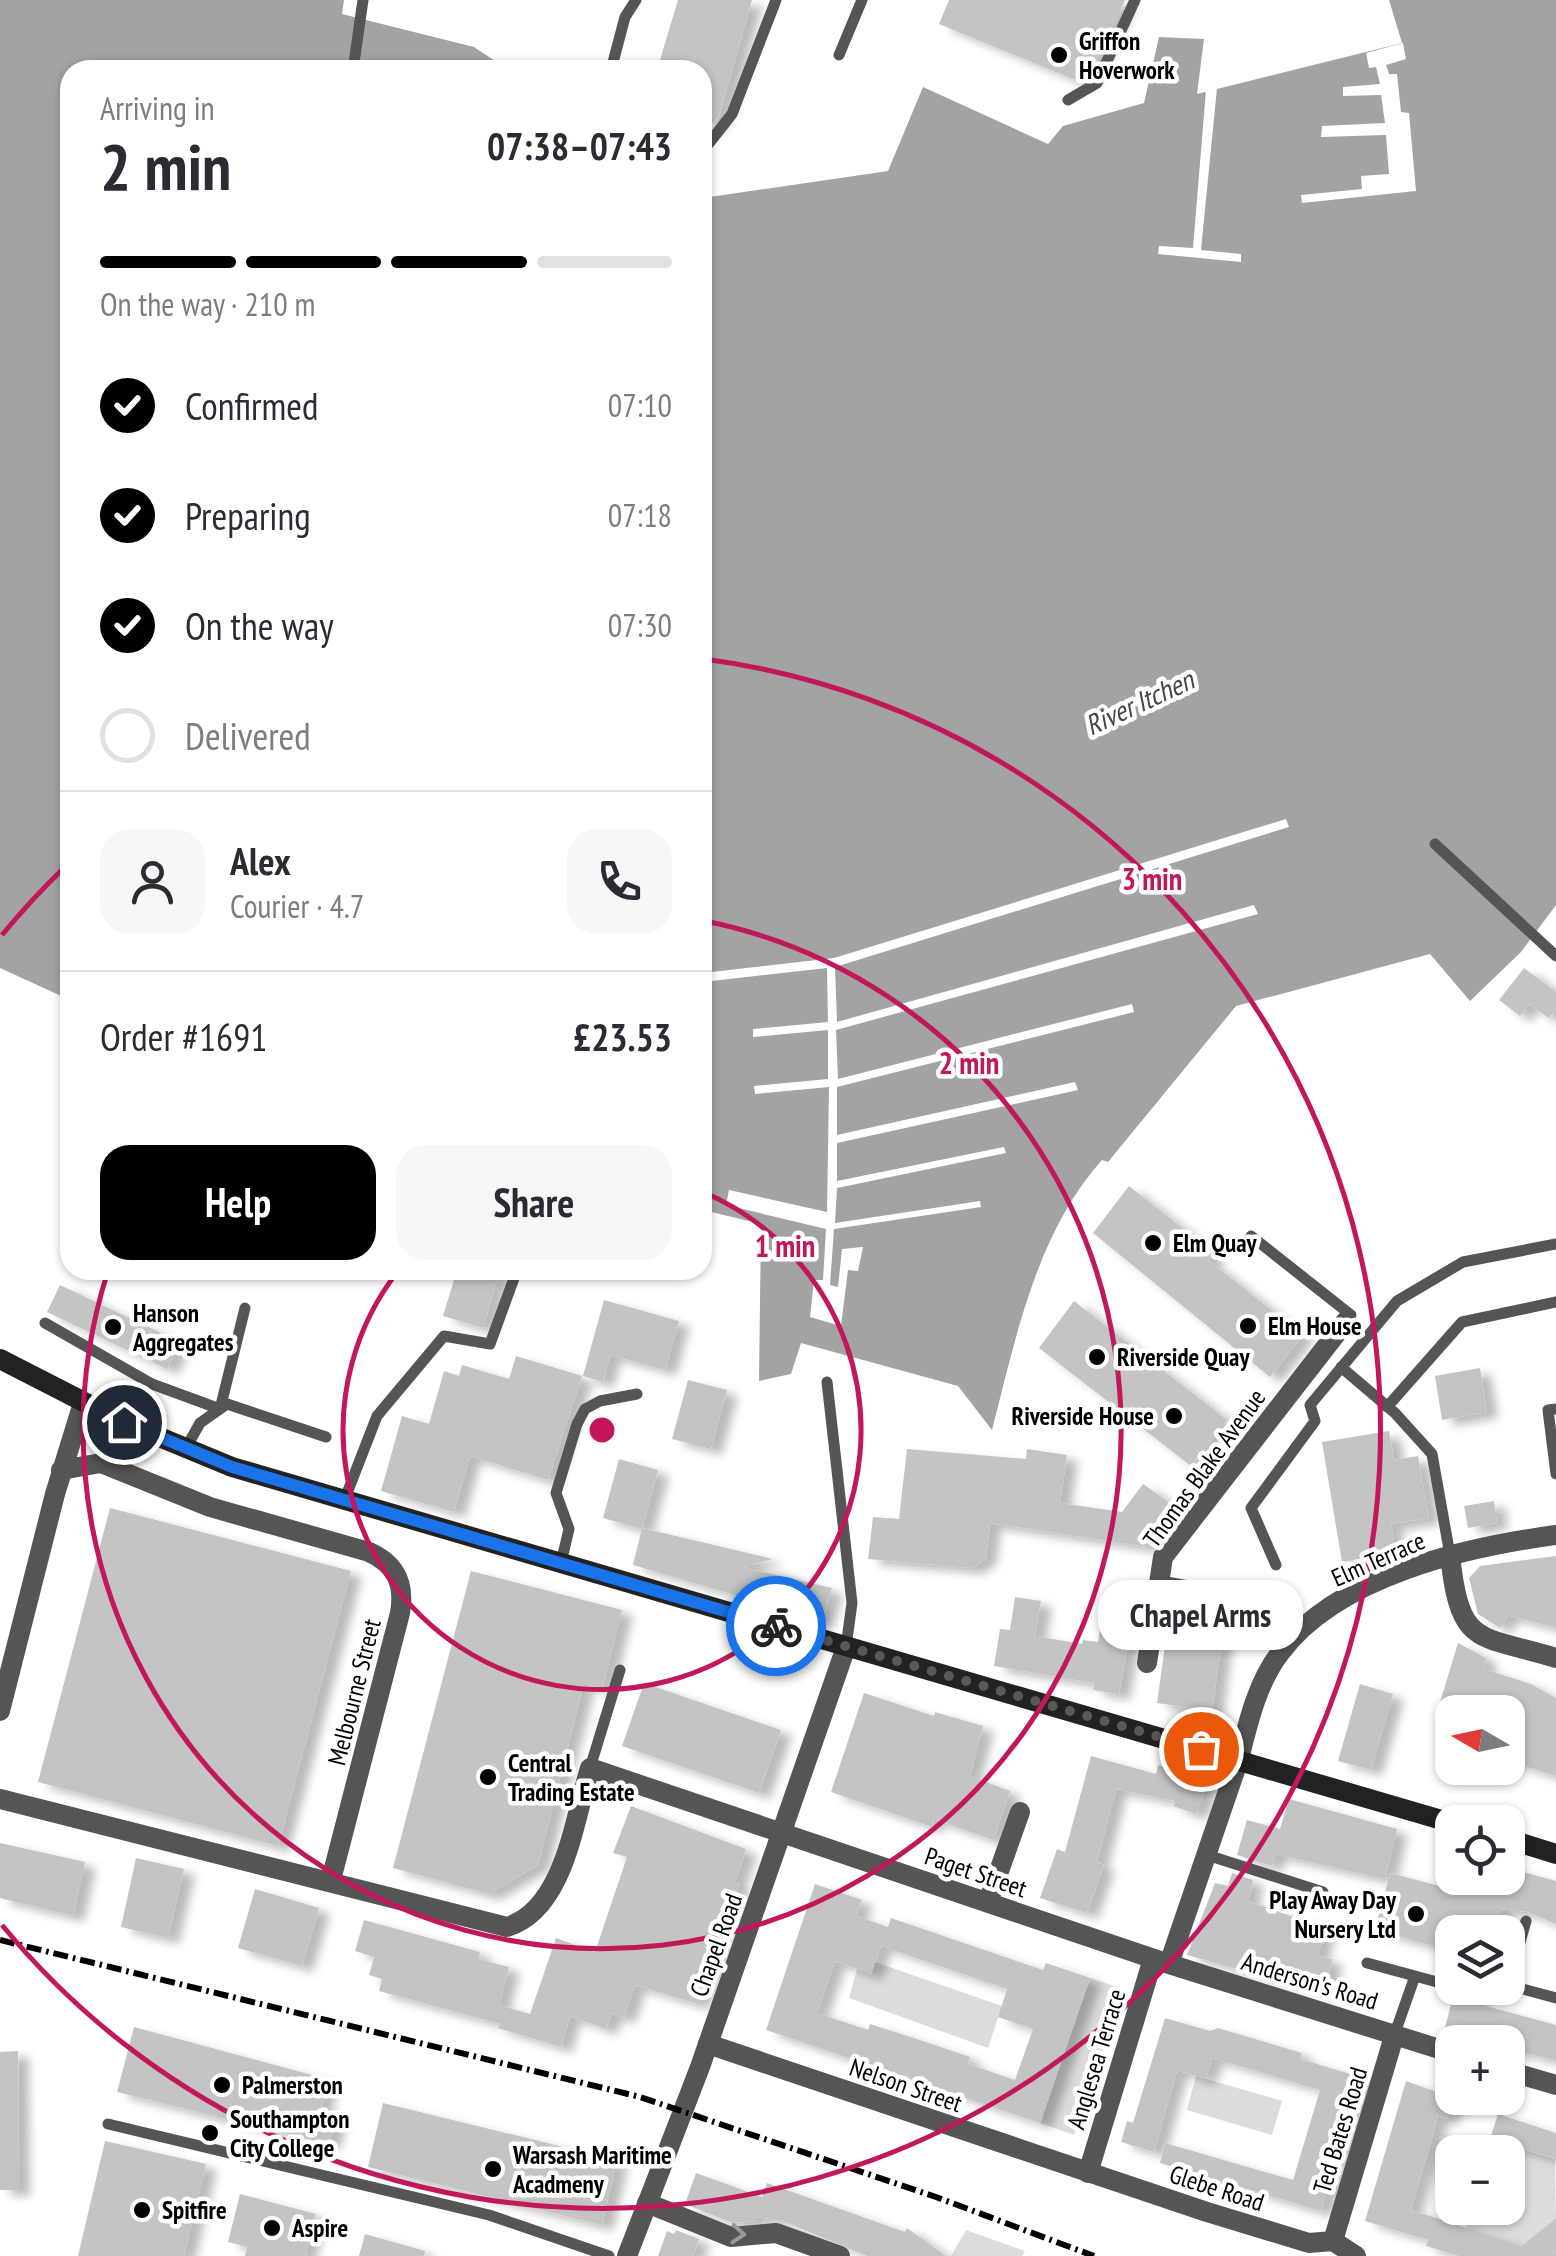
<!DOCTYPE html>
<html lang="en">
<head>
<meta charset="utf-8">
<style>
	:root { --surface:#fff; --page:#f7f7f7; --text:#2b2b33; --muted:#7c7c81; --line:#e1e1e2; --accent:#000 }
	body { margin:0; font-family:"PT Sans Narrow",sans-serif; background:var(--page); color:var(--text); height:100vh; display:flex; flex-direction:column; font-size:38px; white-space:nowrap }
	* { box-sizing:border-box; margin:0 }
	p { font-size:32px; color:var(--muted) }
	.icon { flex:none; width:55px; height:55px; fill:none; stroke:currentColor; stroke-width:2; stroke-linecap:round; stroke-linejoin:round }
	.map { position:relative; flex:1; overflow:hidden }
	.details { position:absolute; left:60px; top:60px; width:652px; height:1220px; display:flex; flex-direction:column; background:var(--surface); border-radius:30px; box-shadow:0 2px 8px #0004 }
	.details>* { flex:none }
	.needle { width:65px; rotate:279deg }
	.fabs { position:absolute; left:1435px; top:1695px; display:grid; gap:20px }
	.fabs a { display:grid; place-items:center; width:90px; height:90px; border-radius:20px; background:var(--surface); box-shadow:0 2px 8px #0004; font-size:50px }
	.pin { position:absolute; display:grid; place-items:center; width:85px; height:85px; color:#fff; margin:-42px; border:5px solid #fff; border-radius:50%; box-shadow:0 2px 10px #0007 }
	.courier { position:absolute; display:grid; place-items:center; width:100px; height:100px; margin:-50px; border:8px solid #1a73e8; border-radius:50%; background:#fff; color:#222; box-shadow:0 2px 12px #0007 }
	.bubble { position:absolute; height:70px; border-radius:30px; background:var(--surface); box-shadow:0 2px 8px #0004; font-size:32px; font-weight:800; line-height:70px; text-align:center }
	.head em { font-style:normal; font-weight:800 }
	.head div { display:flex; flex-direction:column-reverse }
	.head { display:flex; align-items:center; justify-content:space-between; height:170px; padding:0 40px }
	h1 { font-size:65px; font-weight:800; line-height:75px }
	.bar { display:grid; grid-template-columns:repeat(4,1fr); gap:15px 10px; align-content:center; height:120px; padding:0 40px }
	.bar i { height:12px; border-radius:8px; background:var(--line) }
	.bar .on { background:var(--accent) }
	.bar p { grid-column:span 4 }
	.line { display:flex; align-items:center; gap:25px; padding:0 40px; border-top:2px solid var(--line) }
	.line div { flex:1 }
	.round { display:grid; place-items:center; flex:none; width:105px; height:105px; border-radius:30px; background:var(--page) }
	ol { padding:0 40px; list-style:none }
	li { display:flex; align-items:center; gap:30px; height:110px }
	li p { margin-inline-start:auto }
	li .icon { padding:10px; border-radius:50%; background:var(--accent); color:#fff; stroke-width:4 }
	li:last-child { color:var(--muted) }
	li i { width:55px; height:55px; border:5px solid var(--line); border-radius:50% }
	.cta { display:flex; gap:20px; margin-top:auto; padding:20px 40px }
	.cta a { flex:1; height:115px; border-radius:30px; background:var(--accent); color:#fff; font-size:40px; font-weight:800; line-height:115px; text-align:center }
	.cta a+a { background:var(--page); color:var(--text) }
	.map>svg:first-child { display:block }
	.green { fill:#dcdcdc }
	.water { fill:#a3a3a3 }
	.pier { fill:#fff }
	.building { fill:#c4c4c4; fill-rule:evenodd; filter:url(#shadow) }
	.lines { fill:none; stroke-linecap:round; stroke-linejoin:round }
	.service { stroke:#555; stroke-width:11 }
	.minor { stroke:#555; stroke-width:20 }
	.tertiary { stroke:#555; stroke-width:20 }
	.secondary { stroke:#222; stroke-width:20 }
	.rail { stroke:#000; stroke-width:6; stroke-dasharray:15 5 2.5 5; stroke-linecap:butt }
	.oneway { stroke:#999 }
	.done { stroke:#595959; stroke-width:10; stroke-dasharray:0 18 }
	.route { stroke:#1a73e8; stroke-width:12 }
	.ring { fill:none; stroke:#c2185b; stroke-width:5 }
	.poi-dot { fill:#000; stroke:#fff; stroke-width:4 }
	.labels { text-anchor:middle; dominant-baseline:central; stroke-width:9; stroke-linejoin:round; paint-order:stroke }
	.poi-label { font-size:25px; font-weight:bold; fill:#000; stroke:#fff; text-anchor:start }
	.street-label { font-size:25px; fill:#000; stroke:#fff }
	.water-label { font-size:28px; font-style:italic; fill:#444; stroke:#fff }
	.centre { fill:#c2185b; stroke:#fff; stroke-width:5 }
	.ring-label { font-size:30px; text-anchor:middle; font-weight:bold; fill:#c2185b; stroke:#fff; stroke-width:9; stroke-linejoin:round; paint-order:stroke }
</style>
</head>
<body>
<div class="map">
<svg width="1556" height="2256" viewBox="0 0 1556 2256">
	<defs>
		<filter id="shadow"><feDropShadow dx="11" dy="6" stdDeviation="5" flood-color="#0004"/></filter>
	</defs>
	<rect width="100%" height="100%" fill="#fff"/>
	<path class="green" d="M875 1962 1002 2006 988 2048 849 1998 857 1969 871 1973Z
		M1090 1978 1123 1989 1074 2135 1040 2123Z
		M1196 2076 1282 2101 1272 2135 1187 2110Z
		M1490 2139 1555 2159 1556 2218 1523 2246 1465 2229 1471 2208H1508V2152H1487Z
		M966 2230 1025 2251 1022 2256H951Z"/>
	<path class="water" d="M0 0H344L342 14 474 47 509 70H70V1000L0 968Z
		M1389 0H1556V905L1521 952 1470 1001 1430 954 1236 1006 1108 1162 1102 1160C1036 1234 1016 1337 992 1430L958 1386 801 1343 791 1374 759 1381 761 1224 703 1210V198L888 171 923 87 1048 144 1063 126 1144 103 1159 37 1204 39 1197 94 1402 43Z"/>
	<path class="pier" d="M1403 43 1406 59 1386 65 1389 74H1397L1401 112 1409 113 1416 191 1302 203 1301 195 1362 189 1361 176 1389 174 1386 135 1321 137 1322 126 1385 123 1381 95 1343 96V87L1380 84 1376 67 1369 68 1366 53Z
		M1217 88 1201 250 1241 254V262L1158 254 1159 246 1193 248 1206 90Z
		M1286 819 1289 827 835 967 837 1022 1254 905 1258 914 836 1030 838 1079 1132 1004 1134 1012 837 1087V1135L1075 1082 1078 1090 837 1143V1181L1004 1147 1006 1153 837 1188 835 1223 980 1201 981 1207 834 1229 830 1285 838 1287 842 1249 863 1247 858 1271 848 1270 841 1326 810 1317 814 1280H823L826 1229 726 1205 729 1190 827 1212 829 1087 755 1094 754 1086 828 1079V1030L753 1037V1029L828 1022 827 968 703 982V973L834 958Z"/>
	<path class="building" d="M678 0H752L719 116 702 136V70H657Z
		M949 0H1125L1090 76 1080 82 939 24Z
		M1524 968 1556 992V1008L1549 1018 1529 1004 1520 1016 1499 1000Z
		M1129 1186 1214 1253 1208 1260 1303 1335 1270 1377 1093 1233Z
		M457 1270H500L483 1328 443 1316Z
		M60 1285 180 1342 167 1369 47 1312Z
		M604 1300 679 1321 665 1370 610 1355 603 1382 583 1376Z
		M1074 1301 1227 1420 1191 1466 1039 1348Z
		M516 1356 582 1376 548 1480 470 1456 454 1512 381 1491 402 1416 429 1424 444 1371 459 1376 462 1365 509 1379Z
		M1480 1368 1487 1412 1442 1420 1435 1376Z
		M688 1380 727 1390 711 1449 672 1439Z
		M1389 1431 1394 1460 1418 1456 1429 1518 1391 1524 1396 1553 1342 1562 1322 1442Z
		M907 1449 1026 1459 1027 1449 1067 1455 1060 1503 1122 1512 1143 1484 1170 1503 1151 1528 1149 1547 990 1523 986 1558 973 1568 868 1559 873 1517 899 1519Z
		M619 1459 658 1470 642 1529 603 1518Z
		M1494 1501 1497 1523 1468 1528 1464 1506Z
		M110 1508 351 1571 278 1846 38 1782Z
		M642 1528 773 1559 742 1567 832 1588 823 1621 633 1565Z
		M1556 1556V1628L1508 1615 1500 1628 1478 1614 1469 1578 1480 1566Z
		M471 1571 622 1610 602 1689 584 1683 538 1865 489 1894 393 1868Z
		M1015 1597 1041 1601 1035 1636 1082 1644 1083 1640 1098 1642 1103 1610 1133 1615 1119 1694 1093 1690 1094 1683 994 1666 1000 1629 1010 1630Z
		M1169 1617 1224 1625 1212 1711 1157 1703Z
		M1458 1643 1486 1658 1484 1669 1531 1684 1556 1698V1776L1508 1761V1712H1437Z
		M644 1683 781 1730 759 1793 622 1746Z
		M1360 1684 1393 1694 1371 1770 1338 1761Z
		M864 1693 934 1716 935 1712 983 1726 970 1776 1010 1791 993 1840 934 1819 932 1827 831 1792Z
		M1091 1756 1156 1774 1158 1765 1201 1777 1206 1786 1196 1814 1173 1806 1175 1801 1116 1789 1097 1862 1104 1865 1087 1913 1040 1898 1057 1849 1065 1852Z
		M1289 1799 1397 1829 1385 1879 1275 1854 1272 1866 1237 1855 1247 1820 1280 1829Z
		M631 1806 746 1849 735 1883 739 1884 698 2004 635 1985 624 2018 612 2013 606 2029 570 2016 561 2047 498 2028 500 2024 379 1991 382 1979 369 1975 374 1957 355 1951 364 1920 480 1952 478 1959 509 1967 499 2005 530 2014 556 1938 595 1952 627 1857 613 1853Z
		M0 1843 85 1862 73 1916 0 1898Z
		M136 1858 184 1869 168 1938 121 1927Z
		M1512 1869 1556 1881V1924L1528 1912 1501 1909 1495 1932H1452V1951L1375 1930 1390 1873 1466 1893 1471 1878H1510Z
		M1232 1873 1253 1880 1248 1901 1325 1928 1318 1956 1332 1959 1324 1993 1187 1955 1215 1883 1228 1886Z
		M815 1884 862 1900 856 1916 888 1927 891 1918 1043 1970 1046 1963 1090 1978 1040 2123 766 2030ZM881 1946 1007 1989 998 2017 1033 2029 1015 2080 968 2064 970 2057 920 2040 870 2024 868 2030 817 2013 835 1961 871 1974Z
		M255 1889 319 1908 302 1966 238 1948Z
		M1455 1988H1479L1475 2003 1556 2025V2061L1508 2048V2042L1445 2028Z
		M1165 2018 1210 2031 1218 2028 1302 2053 1300 2059 1361 2077 1321 2211 1160 2163 1165 2143 1293 2180 1320 2090 1212 2058 1206 2079 1177 2070 1154 2152 1121 2142 1127 2121 1133 2123Z
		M134 2027 327 2079 321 2113 336 2119 329 2144 117 2092Z
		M18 2051 19 2190H0V2052Z
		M1406 2081 1453 2098 1447 2119 1438 2116 1411 2210 1522 2246 1556 2218V2251L1550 2256H1459L1426 2246 1428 2240 1365 2221Z
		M383 2103 617 2160 602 2225 368 2167Z
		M1498 2114 1556 2133V2159L1490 2139Z
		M105 2141 206 2164 184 2256H78Z
		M696 2173 762 2197 767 2183 905 2232 907 2228 946 2256H867L781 2220 755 2217 754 2221 733 2223 685 2204Z
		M240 2194 316 2214 305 2256H245L247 2247 228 2242Z
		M676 2230 699 2239 693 2256H658L667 2231 674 2234Z
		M365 2234 425 2251 424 2256H359Z"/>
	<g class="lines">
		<path class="service" d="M839 55 862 0
			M353 70 363 0
			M611 70 625 17 636 0
			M1068 100 1097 83 1135 0
			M702 152 732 114 776 0
			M1435 844 1556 956
			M1241 1249 1251 1236 1351 1315 1346 1321
			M45 1323 152 1384 220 1409 245 1308
			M1341 1367 1395 1413 1432 1454 1450 1555
			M827 1382 852 1603 846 1647
			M1387 1407 1462 1322 1556 1302
			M1556 1409 1548 1410 1556 1474
			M186 1448 200 1423 227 1404 326 1437
			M344 1501 377 1416 444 1336 490 1344 517 1270
			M561 1563 569 1529 556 1493 577 1424 585 1409 600 1401 637 1394
			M1276 1565 1251 1508 1315 1421 1310 1405 1397 1301 1463 1262 1556 1244
			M590 1768 620 1670
			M1207 1855 1323 1892
			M1367 1963 1437 1982
			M1508 1985 1526 1921
			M1508 1985 1556 1998
			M1395 2033 1415 1976
			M108 2124 489 2215 609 2256"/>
		<path class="minor" d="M61 1470 101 1463 210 1507 369 1552C396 1564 405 1584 400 1613L331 1880
			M1450 1555C1460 1648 1477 1634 1556 1658
			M1159 1585 1241 1600 1291 1639
			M1147 1663 1163 1557 1346 1321
			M0 1711 55 1494 83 1403
			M0 1799 507 1927C565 1909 574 1819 590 1768L1169 1964 1452 2053
			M988 1902 1020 1812
			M1169 1964 1239 1759
			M708 2044 1207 2212 1309 2243 1333 2241
			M1508 2071 1556 2085
			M1088 2173 1153 1959
			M647 2203 731 2237 776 2233 840 2256
			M1333 2241 1395 2033
			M1333 2241 1356 2256"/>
		<path class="tertiary" d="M1239 1759C1248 1723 1257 1683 1280 1653 1337 1576 1466 1547 1556 1535
			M627 2256 700 2067 846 1647"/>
		<path class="secondary" d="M0 1359 123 1422 232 1467 1452 1823
			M1508 1839 1556 1854"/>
		<path class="rail" d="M0 1940 640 2097 936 2197 1094 2256"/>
	</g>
	<defs><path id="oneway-chevron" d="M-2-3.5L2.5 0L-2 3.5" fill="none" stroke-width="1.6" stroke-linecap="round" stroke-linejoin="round" transform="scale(2.5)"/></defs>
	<use class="oneway" href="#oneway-chevron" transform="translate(738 2234) rotate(4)"/>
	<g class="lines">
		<path class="done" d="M776 1626 1201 1749"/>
		<path class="route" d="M124 1422 232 1467 776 1626"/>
	</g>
	<g class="ring">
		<path d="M703 1192A259 259 0 1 1 398 1271"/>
		<path d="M705 921A519 519 0 1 1 107 1274"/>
		<path d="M2 935A778 778 0 0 1 66 866M704 659A778 778 0 1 1 2 1925"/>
	</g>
	<g class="poi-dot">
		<circle cx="1059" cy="55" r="10"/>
		<circle cx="1153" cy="1243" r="10"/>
		<circle cx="1248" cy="1326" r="10"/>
		<circle cx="113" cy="1327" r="10"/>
		<circle cx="1097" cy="1357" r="10"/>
		<circle cx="1174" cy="1416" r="10"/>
		<circle cx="488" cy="1777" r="10"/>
		<circle cx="1416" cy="1914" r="10"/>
		<circle cx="222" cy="2085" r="10"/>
		<circle cx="210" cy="2133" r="10"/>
		<circle cx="493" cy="2169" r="10"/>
		<circle cx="142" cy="2210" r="10"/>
		<circle cx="272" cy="2228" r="10"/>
	</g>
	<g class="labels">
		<g class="poi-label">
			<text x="1079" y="41">Griffon<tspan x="1079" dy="29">Hoverwork</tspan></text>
			<text x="1173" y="1243">Elm Quay</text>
			<text x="133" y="1313">Hanson<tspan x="133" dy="29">Aggregates</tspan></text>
			<text x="1268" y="1326">Elm House</text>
			<text x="1117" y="1357">Riverside Quay</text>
			<text x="1154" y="1416" text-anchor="end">Riverside House</text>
			<text x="508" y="1763">Central<tspan x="508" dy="29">Trading Estate</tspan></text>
			<text x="1396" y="1900" text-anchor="end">Play Away Day<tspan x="1396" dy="29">Nursery Ltd</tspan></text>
			<text x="242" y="2085">Palmerston</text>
			<text x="230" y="2119">Southampton<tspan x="230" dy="29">City College</tspan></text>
			<text x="513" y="2155">Warsash Maritime<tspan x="513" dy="29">Acadmeny</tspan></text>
			<text x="162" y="2210">Spitfire</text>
			<text x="292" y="2228">Aspire</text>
		</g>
		<g class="street-label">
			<text transform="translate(1204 1468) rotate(-54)">Thomas Blake Avenue</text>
			<text transform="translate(1378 1559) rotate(-24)">Elm Terrace</text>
			<text transform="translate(354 1692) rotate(-76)">Melbourne Street</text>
			<text transform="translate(976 1872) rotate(19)">Paget Street</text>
			<text transform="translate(716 1945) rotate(-70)">Chapel Road</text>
			<text transform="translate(1310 1981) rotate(17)">Anderson's Road</text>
			<text transform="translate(1096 2059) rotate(-73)">Anglesea Terrace</text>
			<text transform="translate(906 2085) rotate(19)">Nelson Street</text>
			<text transform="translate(1340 2130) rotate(-73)">Ted Bates Road</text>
			<text transform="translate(1217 2188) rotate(18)">Glebe Road</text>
		</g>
		<g class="water-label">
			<text transform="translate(1139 702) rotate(-25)">River Itchen</text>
		</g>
	</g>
	<circle cx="602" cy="1430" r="15" class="centre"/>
	<g class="ring-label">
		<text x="1152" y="890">3 min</text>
		<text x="969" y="1074">2 min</text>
		<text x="785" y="1257">1 min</text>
	</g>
</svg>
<div class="fabs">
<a><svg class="needle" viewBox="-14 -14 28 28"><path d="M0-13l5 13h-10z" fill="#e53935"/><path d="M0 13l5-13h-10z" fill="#7c7c81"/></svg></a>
<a><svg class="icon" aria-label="locate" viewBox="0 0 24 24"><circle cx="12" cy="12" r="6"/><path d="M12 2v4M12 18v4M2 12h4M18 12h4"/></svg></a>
<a><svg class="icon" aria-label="layers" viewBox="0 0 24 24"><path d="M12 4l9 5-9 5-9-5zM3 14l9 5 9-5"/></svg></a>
<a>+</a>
<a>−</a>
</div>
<div class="pin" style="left:1201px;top:1749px;background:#ea580c"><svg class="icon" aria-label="bag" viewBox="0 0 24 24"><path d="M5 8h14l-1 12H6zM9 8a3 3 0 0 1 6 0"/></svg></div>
<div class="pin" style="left:124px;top:1422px;background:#1f2937"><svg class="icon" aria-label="home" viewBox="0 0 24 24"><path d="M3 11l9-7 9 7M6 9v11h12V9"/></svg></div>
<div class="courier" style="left:776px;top:1626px"><svg class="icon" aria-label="bike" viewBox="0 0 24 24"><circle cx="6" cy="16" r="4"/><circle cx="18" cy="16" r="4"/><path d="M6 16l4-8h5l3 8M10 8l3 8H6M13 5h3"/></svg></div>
<div class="bubble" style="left:1098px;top:1580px;width:205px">Chapel Arms</div>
<section class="details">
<div class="head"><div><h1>2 min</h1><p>Arriving in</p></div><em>07:38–07:43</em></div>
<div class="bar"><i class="on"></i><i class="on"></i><i class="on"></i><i></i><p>On the way · 210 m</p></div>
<ol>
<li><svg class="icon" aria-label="check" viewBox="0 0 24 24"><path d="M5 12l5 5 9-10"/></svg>Confirmed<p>07:10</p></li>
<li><svg class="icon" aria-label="check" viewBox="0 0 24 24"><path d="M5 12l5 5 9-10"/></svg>Preparing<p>07:18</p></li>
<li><svg class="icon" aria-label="check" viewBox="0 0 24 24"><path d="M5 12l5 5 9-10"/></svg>On the way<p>07:30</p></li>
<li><i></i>Delivered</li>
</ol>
<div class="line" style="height:180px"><a class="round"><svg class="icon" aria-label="person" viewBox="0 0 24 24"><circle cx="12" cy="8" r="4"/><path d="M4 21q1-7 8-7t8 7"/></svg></a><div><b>Alex</b><p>Courier · 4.7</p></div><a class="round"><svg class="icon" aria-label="phone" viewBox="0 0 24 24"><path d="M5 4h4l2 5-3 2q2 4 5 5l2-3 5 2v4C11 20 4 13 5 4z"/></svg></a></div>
<div class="line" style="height:130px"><div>Order #1691</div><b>£23.53</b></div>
<div class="cta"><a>Help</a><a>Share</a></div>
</section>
</div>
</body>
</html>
